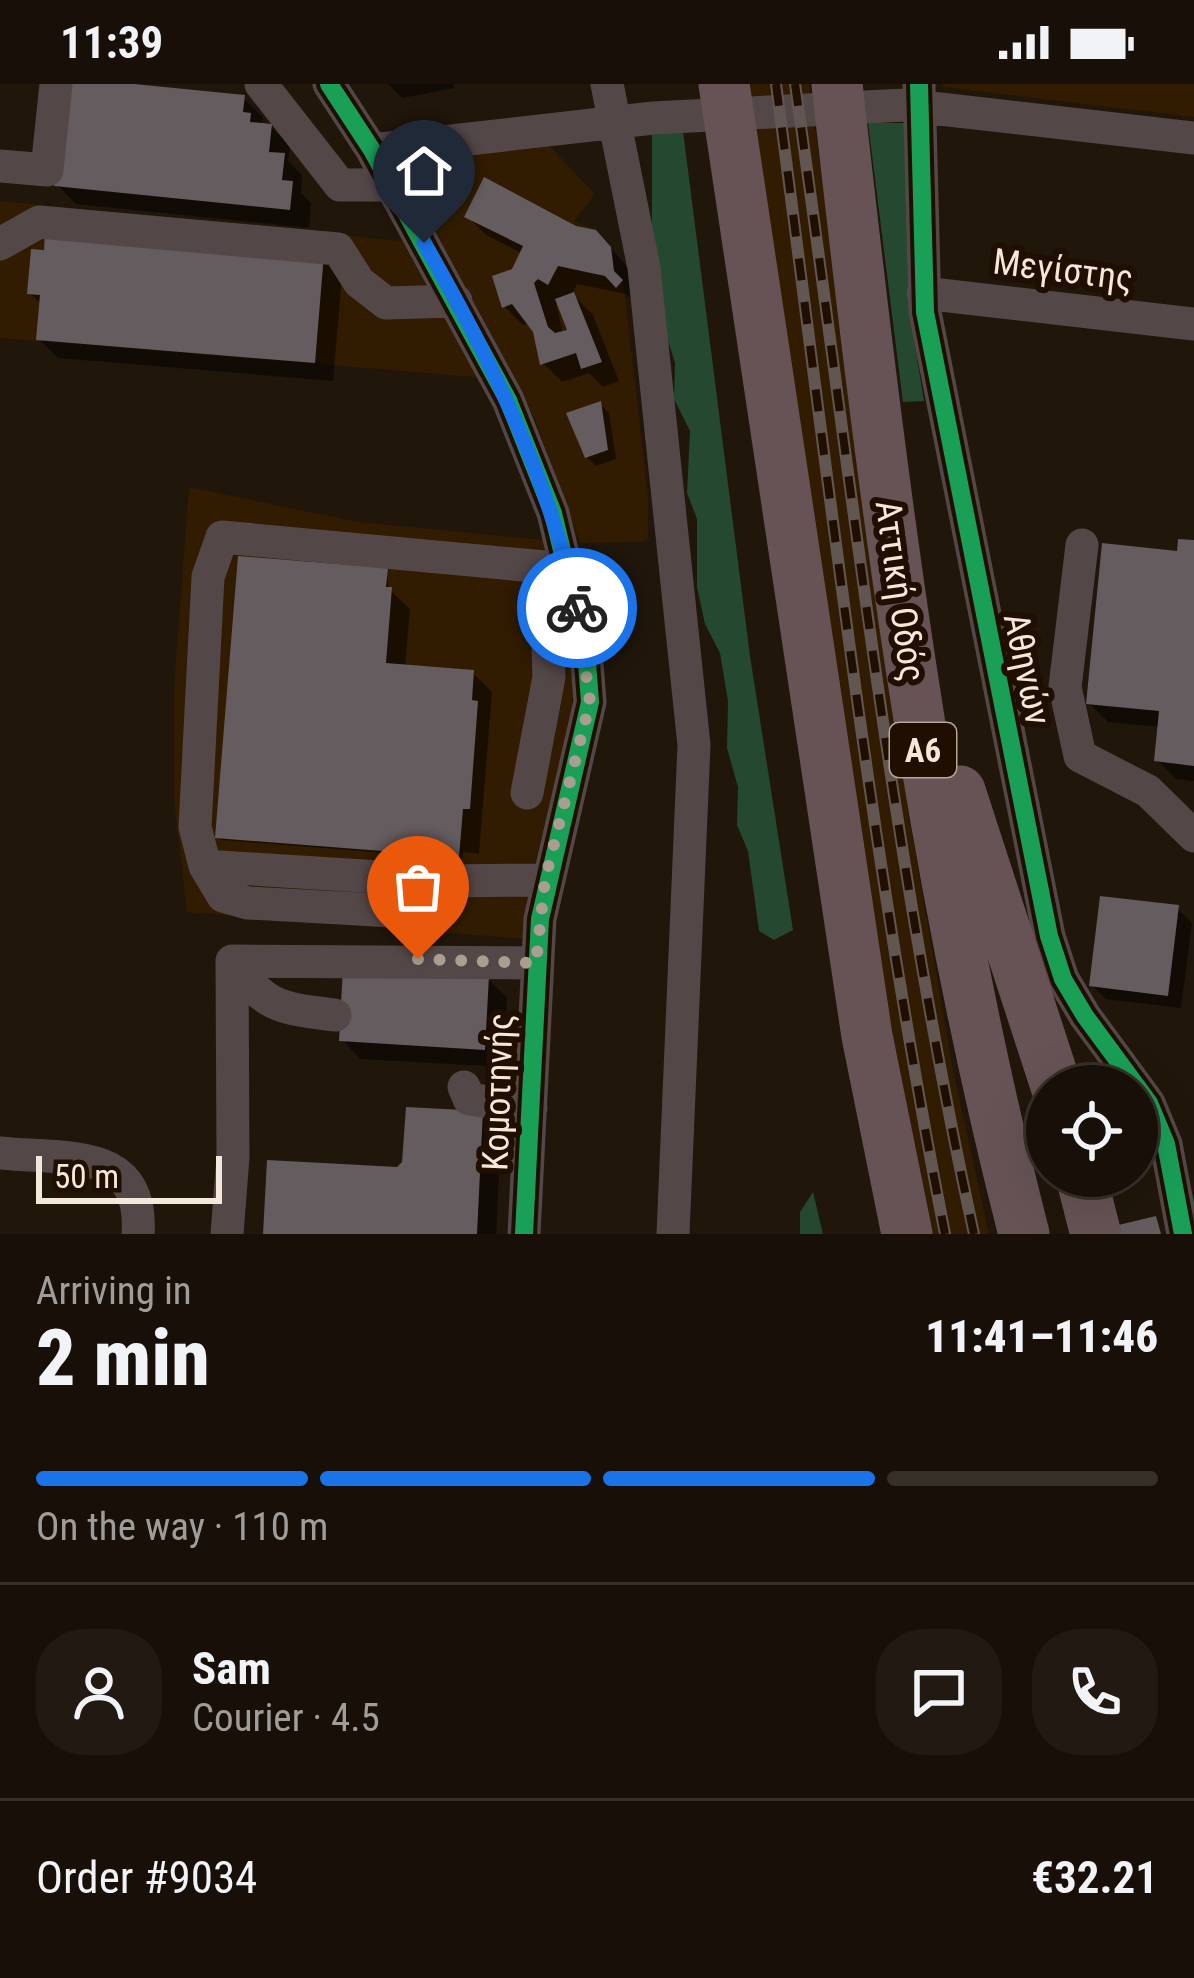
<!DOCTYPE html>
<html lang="en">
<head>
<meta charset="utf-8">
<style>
	:root { --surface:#181008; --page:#211912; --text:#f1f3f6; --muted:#9f9d9c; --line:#363029; --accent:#1a73e8 }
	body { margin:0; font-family:"Roboto Condensed",sans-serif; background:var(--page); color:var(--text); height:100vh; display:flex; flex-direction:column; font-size:45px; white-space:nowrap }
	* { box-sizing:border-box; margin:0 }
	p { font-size:39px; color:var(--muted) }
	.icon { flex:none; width:66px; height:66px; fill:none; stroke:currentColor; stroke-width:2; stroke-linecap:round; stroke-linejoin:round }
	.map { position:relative; height:1150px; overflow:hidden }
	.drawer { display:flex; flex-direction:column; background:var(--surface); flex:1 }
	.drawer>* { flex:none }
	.buttons { position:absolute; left:1026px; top:981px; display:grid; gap:24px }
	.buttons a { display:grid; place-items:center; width:132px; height:132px; border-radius:50%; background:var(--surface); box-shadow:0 12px 48px #0002,0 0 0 3px var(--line); font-size:60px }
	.scale { position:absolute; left:36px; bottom:30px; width:186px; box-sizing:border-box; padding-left:12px; border:6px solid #f5e8da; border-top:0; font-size:33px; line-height:42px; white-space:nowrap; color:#f5e8da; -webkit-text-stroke:9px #200e00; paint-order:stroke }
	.pin { position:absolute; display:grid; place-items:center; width:102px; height:102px; color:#fff; margin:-123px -51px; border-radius:50% 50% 50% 0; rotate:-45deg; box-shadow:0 0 12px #0007 }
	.pin .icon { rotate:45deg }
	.courier { position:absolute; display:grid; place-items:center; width:120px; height:120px; margin:-60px; border:9px solid #1a73e8; border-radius:50%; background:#fff; color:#222; box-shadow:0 3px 15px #0007 }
	.head em { font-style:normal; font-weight:800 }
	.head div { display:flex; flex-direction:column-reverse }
	.head { display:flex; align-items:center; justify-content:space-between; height:204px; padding:0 36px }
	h1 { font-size:78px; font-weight:800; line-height:90px }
	.bar { display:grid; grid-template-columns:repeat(4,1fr); gap:18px 12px; align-content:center; height:144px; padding:0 36px }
	.bar i { height:15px; border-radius:9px; background:var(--line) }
	.bar .current { background:var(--accent) }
	.bar p { grid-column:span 4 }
	.line { display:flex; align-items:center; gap:30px; padding:0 36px; border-top:3px solid var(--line) }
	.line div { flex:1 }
	.round { display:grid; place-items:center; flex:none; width:126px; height:126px; border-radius:48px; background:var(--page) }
	.status { display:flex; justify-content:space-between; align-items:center; height:84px; padding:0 60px; background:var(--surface); direction:ltr }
	.status svg { height:33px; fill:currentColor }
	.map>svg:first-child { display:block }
	.built { fill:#311c01 }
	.forest { fill:#244830 }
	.shadow { fill:#0007; fill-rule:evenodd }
	.building { fill:#645c5f }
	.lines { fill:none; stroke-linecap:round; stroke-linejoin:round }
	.minor { stroke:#544748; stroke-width:33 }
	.highway { stroke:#675355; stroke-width:51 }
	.rail-casing { stroke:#615652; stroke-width:12 }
	.rail { stroke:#200e00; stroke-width:8; stroke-dasharray:22; stroke-linecap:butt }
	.cycleway-casing { stroke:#200e00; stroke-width:26 }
	.cycleway { stroke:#1a9f57; stroke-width:18 }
	.done { stroke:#aa9e91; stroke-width:12; stroke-dasharray:0 21.6 }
	.route { stroke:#1a73e8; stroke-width:15 }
	.labels { text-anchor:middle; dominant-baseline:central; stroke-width:12; stroke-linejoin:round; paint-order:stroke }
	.shield { fill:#200e00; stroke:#b5a799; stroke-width:3 }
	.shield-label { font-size:33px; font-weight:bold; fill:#f5e8da }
	.street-label { font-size:36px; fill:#f5e8da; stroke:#200e00 }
</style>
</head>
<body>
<div class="status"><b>11:39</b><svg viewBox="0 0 49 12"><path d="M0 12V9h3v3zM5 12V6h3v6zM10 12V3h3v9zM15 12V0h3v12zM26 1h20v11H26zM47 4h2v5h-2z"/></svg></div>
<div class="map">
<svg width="1194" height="1150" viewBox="0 0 1194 1150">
	<rect width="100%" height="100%" fill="#20160a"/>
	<path class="built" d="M746 0H809L908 727 953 986 989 1150H923Z
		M942 0H1194V33L943 3Z
		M542 54 595 110 574 137 596 146 611 163 614 187 623 196 648 411V455L641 458 580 459 535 335 386 73Z
		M0 117 412 158 487 294 0 254Z
		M189 403 358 438 554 457 580 623 526 855 187 828 174 715V603Z"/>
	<path class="forest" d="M868 39H906L910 230 924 317 903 318Z
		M683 47 750 572 793 846 774 856 759 847 748 767 737 741 738 703 727 664 728 617 720 569 705 540 697 503V435L687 409 690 347 674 315 675 279 660 231 652 172V49Z
		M813 1108 823 1150H800V1128Z"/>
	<path class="shadow" d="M104 0 243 14 263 33 262 42 271 43 290 62 288 77 302 91 301 109 311 119 309 144 76 120 57 101Z
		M388 0H453L455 4 402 14Z
		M467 132 595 149 615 169 629 185 637 221 626 210 577 200 572 210 593 231 619 297 603 303 589 289 562 298 543 279 530 239 523 241 504 222 523 170 486 151ZM560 219 571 248 563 250 556 220Z
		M323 173 342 192 333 297 58 274 39 255 42 221 30 209Z
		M600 320 609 329 616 375 596 382 582 368 569 331Z
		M1194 459V697L1176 695 1157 676 1160 643 1108 638 1089 619 1180 470Z
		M387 487 389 505 410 525 405 584 473 589 492 608 479 770 463 768 462 775 222 756 218 753Z
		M1177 824 1192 839 1181 924 1106 915 1092 901Z
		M488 895 507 914 503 983 361 975 342 956Z
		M482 1030 501 1049 496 1150H266L270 1079 398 1086Z"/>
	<path class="building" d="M64 0H134L245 11 243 28 251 29 250 38 272 40 269 68 285 69 282 96 293 97 290 126 54 102Z
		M484 93 576 142 596 146 611 163 614 187 623 196 616 204 605 192 558 182 548 201 538 195 534 199 548 243 555 249 567 246 555 215 574 208 602 278 581 285 576 269 540 281 533 248 512 220 502 224 492 192 512 185 523 162 464 133Z
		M45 147 324 170 315 279 36 256 40 211 27 210 31 165 44 166Z
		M601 317 608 366 585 374 566 329Z
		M1178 455 1194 456V682L1154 677 1159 627 1086 620 1102 459 1177 467Z
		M238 472 388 484 386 503H392L386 579 474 586 472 616 478 617 470 725H463L459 773 215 754Z
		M1100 812 1179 821 1168 912 1089 902Z
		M343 884 489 892 485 966 339 957Z
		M406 1023 483 1027 477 1150H263L267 1076 397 1083 402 1078Z
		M1156 1132 1161 1150H1089V1148Z"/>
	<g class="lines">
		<path class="minor" d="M261 0 340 101H392
			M329 0 372 66 508 316 553 429 586 566 590 618 540 835 524 1150
			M607 0 644 184 694 661 673 1150
			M919 0 925 228 1049 852 1063 895 1085 932 1149 1019 1166 1060 1183 1150
			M372 66 653 34 905 21 1194 54
			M0 82 47 86 56 0
			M0 160 39 138 338 165 359 198 386 219 456 217
			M923 209 1194 240
			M1082 461 1065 603 1080 672 1148 707 1194 752
			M205 782 442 797 545 796
			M442 797V821L430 829 248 819 223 812 205 782 195 743 208 493 222 453 545 483 549 593 527 709
			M232 877C266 924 279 924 335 931
			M464 1003 469 1015 531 1024
			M0 1069C67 1076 144 1062 138 1150
			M227 1150 233 1073 232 877 535 879"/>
		<path class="highway" d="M724 0 867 952 907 1150
			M837 0C880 386 927 773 1024 1150
			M960 707 1056 1002
			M1081 1092 1095 1147"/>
		<defs>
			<path id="rail" d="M776 0C827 383 870 770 945 1150
				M795 0C850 384 891 770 974 1150"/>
		</defs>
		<use href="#rail" class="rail-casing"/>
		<use href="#rail" class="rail"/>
		<defs>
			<path id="cycleway" d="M329 0 372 66 508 316 553 429 586 566 590 618 540 835 524 1150
				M919 0 925 228 1049 852 1063 895 1085 932 1149 1019 1166 1060 1183 1150"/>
		</defs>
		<use href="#cycleway" class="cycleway-casing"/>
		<use href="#cycleway" class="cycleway"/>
	</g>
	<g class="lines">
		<path class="done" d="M418 875 536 879 545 796 590 618 577 524"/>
		<path class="route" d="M424 159C491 275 548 392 577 524"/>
	</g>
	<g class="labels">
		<rect class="shield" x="890" y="639" width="66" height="54" rx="9"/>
		<g class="shield-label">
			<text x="923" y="666">Α6</text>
		</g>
		<g class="street-label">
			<text transform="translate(1063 186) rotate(7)">Μεγίστης</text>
			<text transform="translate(900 507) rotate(82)">Αττική Οδός</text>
			<text transform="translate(1027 585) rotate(78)">Αθηνών</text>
			<text transform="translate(498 1008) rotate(-88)">Κομοτηνής</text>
		</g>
	</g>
</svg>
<div class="buttons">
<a><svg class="icon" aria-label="locate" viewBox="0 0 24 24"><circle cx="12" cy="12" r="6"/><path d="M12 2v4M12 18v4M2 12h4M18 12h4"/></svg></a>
</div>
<div class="scale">50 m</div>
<div class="pin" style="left:418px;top:875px;background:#ea580c"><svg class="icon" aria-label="bag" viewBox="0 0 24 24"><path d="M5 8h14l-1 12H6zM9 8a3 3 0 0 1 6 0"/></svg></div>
<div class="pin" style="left:424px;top:159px;background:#1f2937"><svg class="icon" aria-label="home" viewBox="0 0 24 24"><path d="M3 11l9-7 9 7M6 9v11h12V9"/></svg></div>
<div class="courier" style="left:577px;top:524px"><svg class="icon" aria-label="bike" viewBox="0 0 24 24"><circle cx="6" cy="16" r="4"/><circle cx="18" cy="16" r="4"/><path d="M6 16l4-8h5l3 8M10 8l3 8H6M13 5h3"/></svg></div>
</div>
<section class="drawer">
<div class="head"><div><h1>2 min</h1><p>Arriving in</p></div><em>11:41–11:46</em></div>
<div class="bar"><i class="current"></i><i class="current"></i><i class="current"></i><i></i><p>On the way · 110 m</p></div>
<div class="line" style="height:216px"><a class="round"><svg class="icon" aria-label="person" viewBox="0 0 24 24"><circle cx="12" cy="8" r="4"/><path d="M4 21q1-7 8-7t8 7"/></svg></a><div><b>Sam</b><p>Courier · 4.5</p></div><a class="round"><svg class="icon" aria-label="chat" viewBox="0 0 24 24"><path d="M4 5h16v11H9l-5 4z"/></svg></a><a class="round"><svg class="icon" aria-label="phone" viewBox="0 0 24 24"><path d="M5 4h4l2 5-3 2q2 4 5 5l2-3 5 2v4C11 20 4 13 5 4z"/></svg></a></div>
<div class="line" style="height:156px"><div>Order #9034</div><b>€32.21</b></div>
</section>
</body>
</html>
